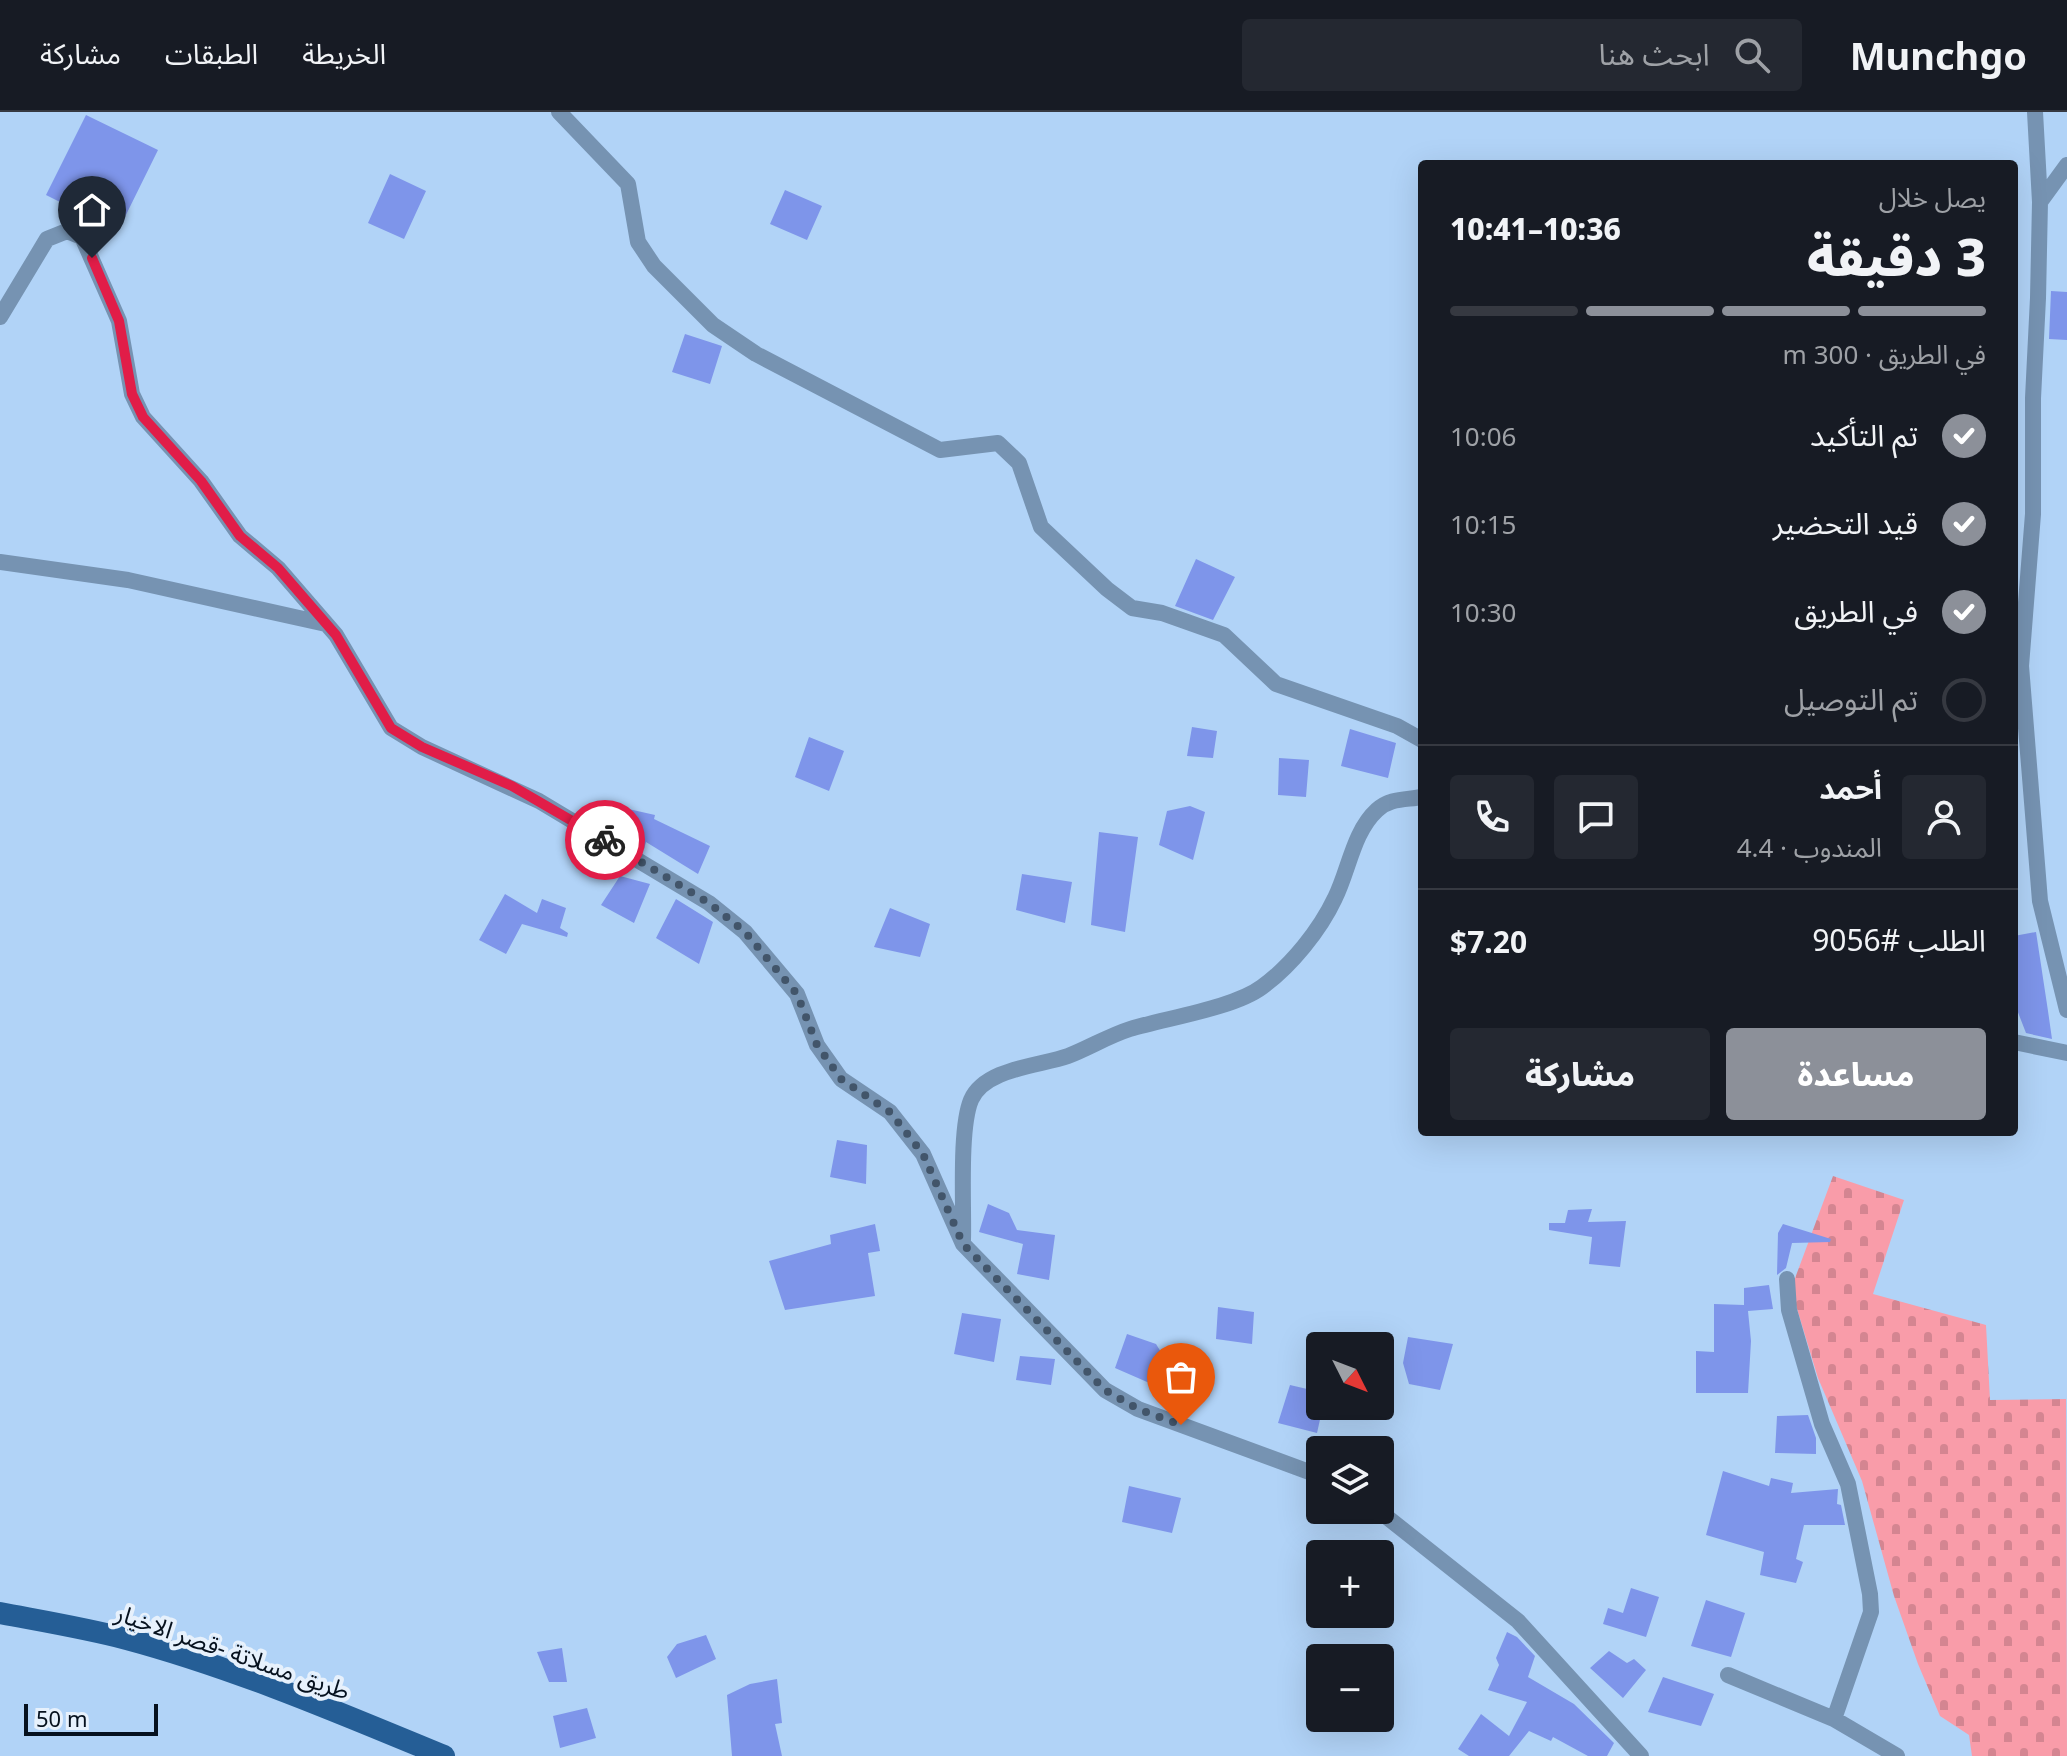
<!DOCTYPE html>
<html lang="ar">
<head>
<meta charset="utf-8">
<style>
	:root { --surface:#171b24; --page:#242831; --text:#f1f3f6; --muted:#9ea1a6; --line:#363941; --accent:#8c9099 }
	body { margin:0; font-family:"Noto Sans","Noto Sans Arabic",sans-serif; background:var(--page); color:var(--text); direction:rtl; height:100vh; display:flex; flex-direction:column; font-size:30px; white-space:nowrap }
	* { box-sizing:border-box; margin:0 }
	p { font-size:26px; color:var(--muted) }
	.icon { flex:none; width:44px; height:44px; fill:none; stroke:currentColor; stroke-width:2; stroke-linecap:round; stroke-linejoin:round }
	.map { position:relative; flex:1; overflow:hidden; direction:ltr }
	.details { position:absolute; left:1418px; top:48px; width:600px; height:976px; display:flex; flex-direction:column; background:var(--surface); border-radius:8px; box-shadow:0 8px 32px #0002; direction:rtl }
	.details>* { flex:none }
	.needle { width:52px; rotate:132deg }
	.controls { position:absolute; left:1306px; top:1220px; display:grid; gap:16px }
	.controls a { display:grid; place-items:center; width:88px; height:88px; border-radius:8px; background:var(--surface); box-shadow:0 8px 32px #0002; font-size:40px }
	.scale { position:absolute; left:24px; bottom:20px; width:134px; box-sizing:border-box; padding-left:8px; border:4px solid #06111e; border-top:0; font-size:22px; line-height:28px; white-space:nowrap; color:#06111e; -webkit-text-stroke:6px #e7f1fc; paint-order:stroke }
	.pin { position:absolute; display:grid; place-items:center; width:68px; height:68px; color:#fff; margin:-82px -34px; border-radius:50% 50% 50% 0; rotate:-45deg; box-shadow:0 0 8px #0007 }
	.pin .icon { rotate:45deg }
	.courier { position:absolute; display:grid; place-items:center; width:80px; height:80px; margin:-40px; border:6px solid #e11d48; border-radius:50%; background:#fff; color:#222; box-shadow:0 2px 10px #0007 }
	.headline em { font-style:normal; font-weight:800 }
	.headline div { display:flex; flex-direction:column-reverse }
	.headline { display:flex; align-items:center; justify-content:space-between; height:136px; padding:0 32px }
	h1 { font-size:52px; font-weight:800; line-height:60px }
	.bar { display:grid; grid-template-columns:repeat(4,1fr); gap:12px 8px; align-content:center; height:96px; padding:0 32px }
	.bar i { height:10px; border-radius:6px; background:var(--line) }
	.bar .active { background:var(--accent) }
	.bar p { grid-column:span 4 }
	.line { display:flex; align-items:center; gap:20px; padding:0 32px; border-top:2px solid var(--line) }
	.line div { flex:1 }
	.round { display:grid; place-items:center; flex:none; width:84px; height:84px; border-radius:8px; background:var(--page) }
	ol { padding:0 32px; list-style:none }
	li { display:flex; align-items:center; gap:24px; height:88px }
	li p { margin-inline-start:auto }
	li .icon { padding:8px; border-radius:50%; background:var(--accent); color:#fff; stroke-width:4 }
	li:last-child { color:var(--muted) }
	li i { width:44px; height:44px; border:4px solid var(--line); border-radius:50% }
	.button { display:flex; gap:16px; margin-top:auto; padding:16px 32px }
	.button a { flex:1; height:92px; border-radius:8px; background:var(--accent); color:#fff; font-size:32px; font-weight:800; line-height:92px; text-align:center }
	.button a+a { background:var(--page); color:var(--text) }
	header { display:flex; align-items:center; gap:48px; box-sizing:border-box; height:112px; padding:0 40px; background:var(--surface); border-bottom:2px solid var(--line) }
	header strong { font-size:38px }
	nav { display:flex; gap:44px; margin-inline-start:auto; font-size:28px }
	.search { width:560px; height:72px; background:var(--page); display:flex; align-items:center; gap:20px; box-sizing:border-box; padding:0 28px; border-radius:8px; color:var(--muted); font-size:30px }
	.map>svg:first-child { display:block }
	.cemetery { fill:url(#cemetery-stones) }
	.building { fill:#7e95ea }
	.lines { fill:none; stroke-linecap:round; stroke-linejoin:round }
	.minor { stroke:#7693b2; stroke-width:16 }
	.primary { stroke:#255e96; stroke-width:22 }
	.done { stroke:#42556a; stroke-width:8; stroke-dasharray:0 14.4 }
	.route { stroke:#e11d48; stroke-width:10 }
	.labels { text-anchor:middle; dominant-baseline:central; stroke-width:8; stroke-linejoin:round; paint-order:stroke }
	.street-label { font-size:24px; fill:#06111e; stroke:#e7f1fc }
</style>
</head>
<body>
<header>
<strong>Munchgo</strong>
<div class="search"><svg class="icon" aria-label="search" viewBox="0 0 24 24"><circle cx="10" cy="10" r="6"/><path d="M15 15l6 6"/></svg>ابحث هنا</div>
<nav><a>الخريطة</a><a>الطبقات</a><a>مشاركة</a></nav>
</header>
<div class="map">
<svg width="2067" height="1644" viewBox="0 0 2067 1644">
	<defs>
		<pattern id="cemetery-stones" width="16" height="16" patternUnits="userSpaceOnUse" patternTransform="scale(2)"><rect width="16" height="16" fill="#f99ca9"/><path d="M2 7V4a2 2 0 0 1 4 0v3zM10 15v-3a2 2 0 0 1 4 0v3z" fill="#d48591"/></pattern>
	</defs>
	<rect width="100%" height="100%" fill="#b1d3f7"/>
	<path class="cemetery" d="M1833 1064 1904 1088 1873 1182 1986 1213 1990 1288 2066 1287 2067 1644H1972L1969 1623 1940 1604 1918 1552 1894 1484 1862 1369 1818 1266 1791 1177Z"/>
	<path class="building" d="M86 3 158 38 118 119 46 83Z
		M390 62 426 79 404 127 368 111Z
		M785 78 822 94 807 128 770 112Z
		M2051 179 2067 180V228L2049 227Z
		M685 222 722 234 710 272 672 260Z
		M1196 447 1235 465 1213 508 1175 494Z
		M1192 615 1217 619 1213 646 1187 644Z
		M1350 617 1396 631 1388 666 1341 654Z
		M809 625 844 639 829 679 795 665Z
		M1279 646 1309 648 1306 685 1278 683Z
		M1190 694 1205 700 1193 748 1159 733 1167 699Z
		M624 696 655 703 654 707 710 734 698 762 646 730 644 737 619 712Z
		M1099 720 1138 725 1125 820 1091 813Z
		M1022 762 1072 770 1065 811 1016 798Z
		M620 764 650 772 634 811 601 793Z
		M505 782 537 801 542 787 566 796 560 816 568 821 567 825 522 812 506 842 479 828Z
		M676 787 713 810 699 852 656 826Z
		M890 796 930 812 920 845 874 835Z
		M2036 820 2048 899 2052 927 2026 921 2014 890V824Z
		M837 1028 867 1033 866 1072 830 1065Z
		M988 1092 1009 1101 1017 1118 1055 1123 1049 1168 1017 1162 1023 1132 979 1120Z
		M1592 1097 1588 1110 1626 1109 1620 1155 1589 1152 1592 1125 1549 1118V1111H1565L1568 1098Z
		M875 1112 880 1139 868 1141 875 1184 785 1198 769 1149 831 1132 830 1123Z
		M1783 1112 1831 1127 1830 1130 1792 1131 1786 1156 1777 1163 1778 1121Z
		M1769 1173 1773 1197 1748 1199 1751 1229 1748 1281H1696V1239L1714 1240V1192L1744 1193V1176Z
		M1218 1195 1254 1200 1252 1232 1216 1227Z
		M962 1201 1001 1207 994 1250 954 1242Z
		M1127 1222 1156 1232 1164 1245 1154 1273 1115 1256Z
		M1408 1225 1453 1232 1440 1278 1409 1272 1403 1251Z
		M1020 1244 1055 1247 1051 1273 1016 1268Z
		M1290 1273 1320 1280V1294H1323L1317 1321 1278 1311Z
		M1808 1303 1816 1326V1342L1775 1341 1777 1304Z
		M1723 1359 1769 1374 1771 1366 1793 1371 1791 1381 1838 1377 1837 1392 1841 1393 1845 1413H1804L1796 1447 1803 1450 1796 1471 1760 1463 1764 1440 1706 1423Z
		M1129 1374 1181 1386 1172 1421 1122 1410Z
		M1631 1476 1659 1485 1646 1525 1603 1512 1608 1496 1623 1501Z
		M1706 1488 1745 1501 1731 1545 1691 1534Z
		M1507 1520 1517 1525 1535 1544 1528 1565 1574 1592 1614 1631 1607 1644H1588L1553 1625 1551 1629 1529 1619 1509 1644H1469L1458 1637 1481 1602 1509 1624 1527 1590 1488 1578 1499 1553 1496 1546Z
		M706 1523 716 1547 676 1566 667 1545 677 1532Z
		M562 1536 567 1570H549L537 1540Z
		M1609 1539 1627 1551 1634 1547 1646 1558 1623 1586 1590 1556Z
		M1663 1565 1714 1582 1701 1614 1648 1600Z
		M777 1567 782 1611 775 1612 782 1644H732L727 1583 750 1572Z
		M587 1596 596 1626 560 1636 553 1604Z"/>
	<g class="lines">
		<path class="minor" d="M559 0 628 72 638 130 654 154 713 213 756 242 940 338 998 331 1019 351 1041 415 1107 477 1132 496 1162 501 1224 523 1276 572 1397 614 1422 628
			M2035 0 2040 90 2038 186 2033 286V402L2021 554 2040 789 2067 898
			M2040 90 2067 53
			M0 205 47 127 67 119 82 125 119 209 132 282 143 305 201 369 240 424 278 456 336 523 391 616 422 635 539 689 709 791 745 820 797 882 817 933 841 967 890 1000 923 1042 963 1132 1105 1278 1138 1297 1320 1364
			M0 450 128 468 326 512
			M2014 930 2067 941
			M963 1128C964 1094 959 1017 971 988 985 956 1040 954 1068 944 1089 936 1108 924 1130 917 1166 906 1234 896 1262 875 1291 854 1320 818 1335 786 1349 758 1353 720 1377 698 1390 686 1405 688 1422 685
			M1787 1167 1789 1198 1822 1312 1848 1372 1870 1482 1871 1500 1834 1607
			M1378 1398 1518 1509 1641 1644
			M1728 1563 1834 1607 1897 1644"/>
		<path class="primary" d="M0 1501C42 1509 85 1516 127 1527 235 1556 340 1601 444 1644"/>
	</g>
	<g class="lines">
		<path class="done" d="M605 728 709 791 745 820 797 882 817 933 841 967 890 1000 923 1042 963 1132 1105 1278 1138 1297 1181 1313"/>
		<path class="route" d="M92 146 119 209 132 282 143 305 201 369 240 424 278 456 336 523 391 616 422 635 512 674 605 728"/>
	</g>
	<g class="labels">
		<g class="street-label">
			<text transform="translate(233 1539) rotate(19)">طريق مسلاتة -قصر الاخيار</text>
		</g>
	</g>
</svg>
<div class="controls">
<a><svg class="needle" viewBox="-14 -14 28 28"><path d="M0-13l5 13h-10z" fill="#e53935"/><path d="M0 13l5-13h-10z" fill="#9ea1a6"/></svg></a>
<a><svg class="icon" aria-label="layers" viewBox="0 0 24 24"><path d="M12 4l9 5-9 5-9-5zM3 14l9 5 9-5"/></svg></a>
<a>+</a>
<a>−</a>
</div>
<div class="scale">50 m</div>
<div class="pin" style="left:1181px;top:1313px;background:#ea580c"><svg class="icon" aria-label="bag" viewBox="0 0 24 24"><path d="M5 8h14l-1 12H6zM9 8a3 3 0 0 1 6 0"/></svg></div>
<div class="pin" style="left:92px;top:146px;background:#1f2937"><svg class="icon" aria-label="home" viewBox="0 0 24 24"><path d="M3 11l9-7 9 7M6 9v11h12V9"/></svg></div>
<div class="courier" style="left:605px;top:728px"><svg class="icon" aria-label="bike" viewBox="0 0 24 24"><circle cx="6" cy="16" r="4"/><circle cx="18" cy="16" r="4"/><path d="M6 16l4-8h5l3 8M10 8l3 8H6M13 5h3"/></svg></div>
<section class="details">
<div class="headline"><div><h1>3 دقيقة</h1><p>يصل خلال</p></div><em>10:36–10:41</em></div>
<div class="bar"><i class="active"></i><i class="active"></i><i class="active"></i><i></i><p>في الطريق · 300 m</p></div>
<ol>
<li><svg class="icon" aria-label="check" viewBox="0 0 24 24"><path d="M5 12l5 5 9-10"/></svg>تم التأكيد<p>10:06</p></li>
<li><svg class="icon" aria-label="check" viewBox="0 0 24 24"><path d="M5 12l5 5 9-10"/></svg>قيد التحضير<p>10:15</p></li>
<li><svg class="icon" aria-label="check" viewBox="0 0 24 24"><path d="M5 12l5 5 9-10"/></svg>في الطريق<p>10:30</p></li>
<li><i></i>تم التوصيل</li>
</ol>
<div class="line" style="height:144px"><a class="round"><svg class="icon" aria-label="person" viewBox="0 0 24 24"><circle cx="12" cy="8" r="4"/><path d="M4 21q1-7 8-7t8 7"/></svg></a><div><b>أحمد</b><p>المندوب · 4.4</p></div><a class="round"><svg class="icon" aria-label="chat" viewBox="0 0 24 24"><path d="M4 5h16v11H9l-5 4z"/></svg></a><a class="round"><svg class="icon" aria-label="phone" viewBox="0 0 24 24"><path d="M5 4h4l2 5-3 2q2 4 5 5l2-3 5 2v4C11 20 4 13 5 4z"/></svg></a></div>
<div class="line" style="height:104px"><div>الطلب #9056</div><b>$7.20</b></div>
<div class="button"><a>مساعدة</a><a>مشاركة</a></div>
</section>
</div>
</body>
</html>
